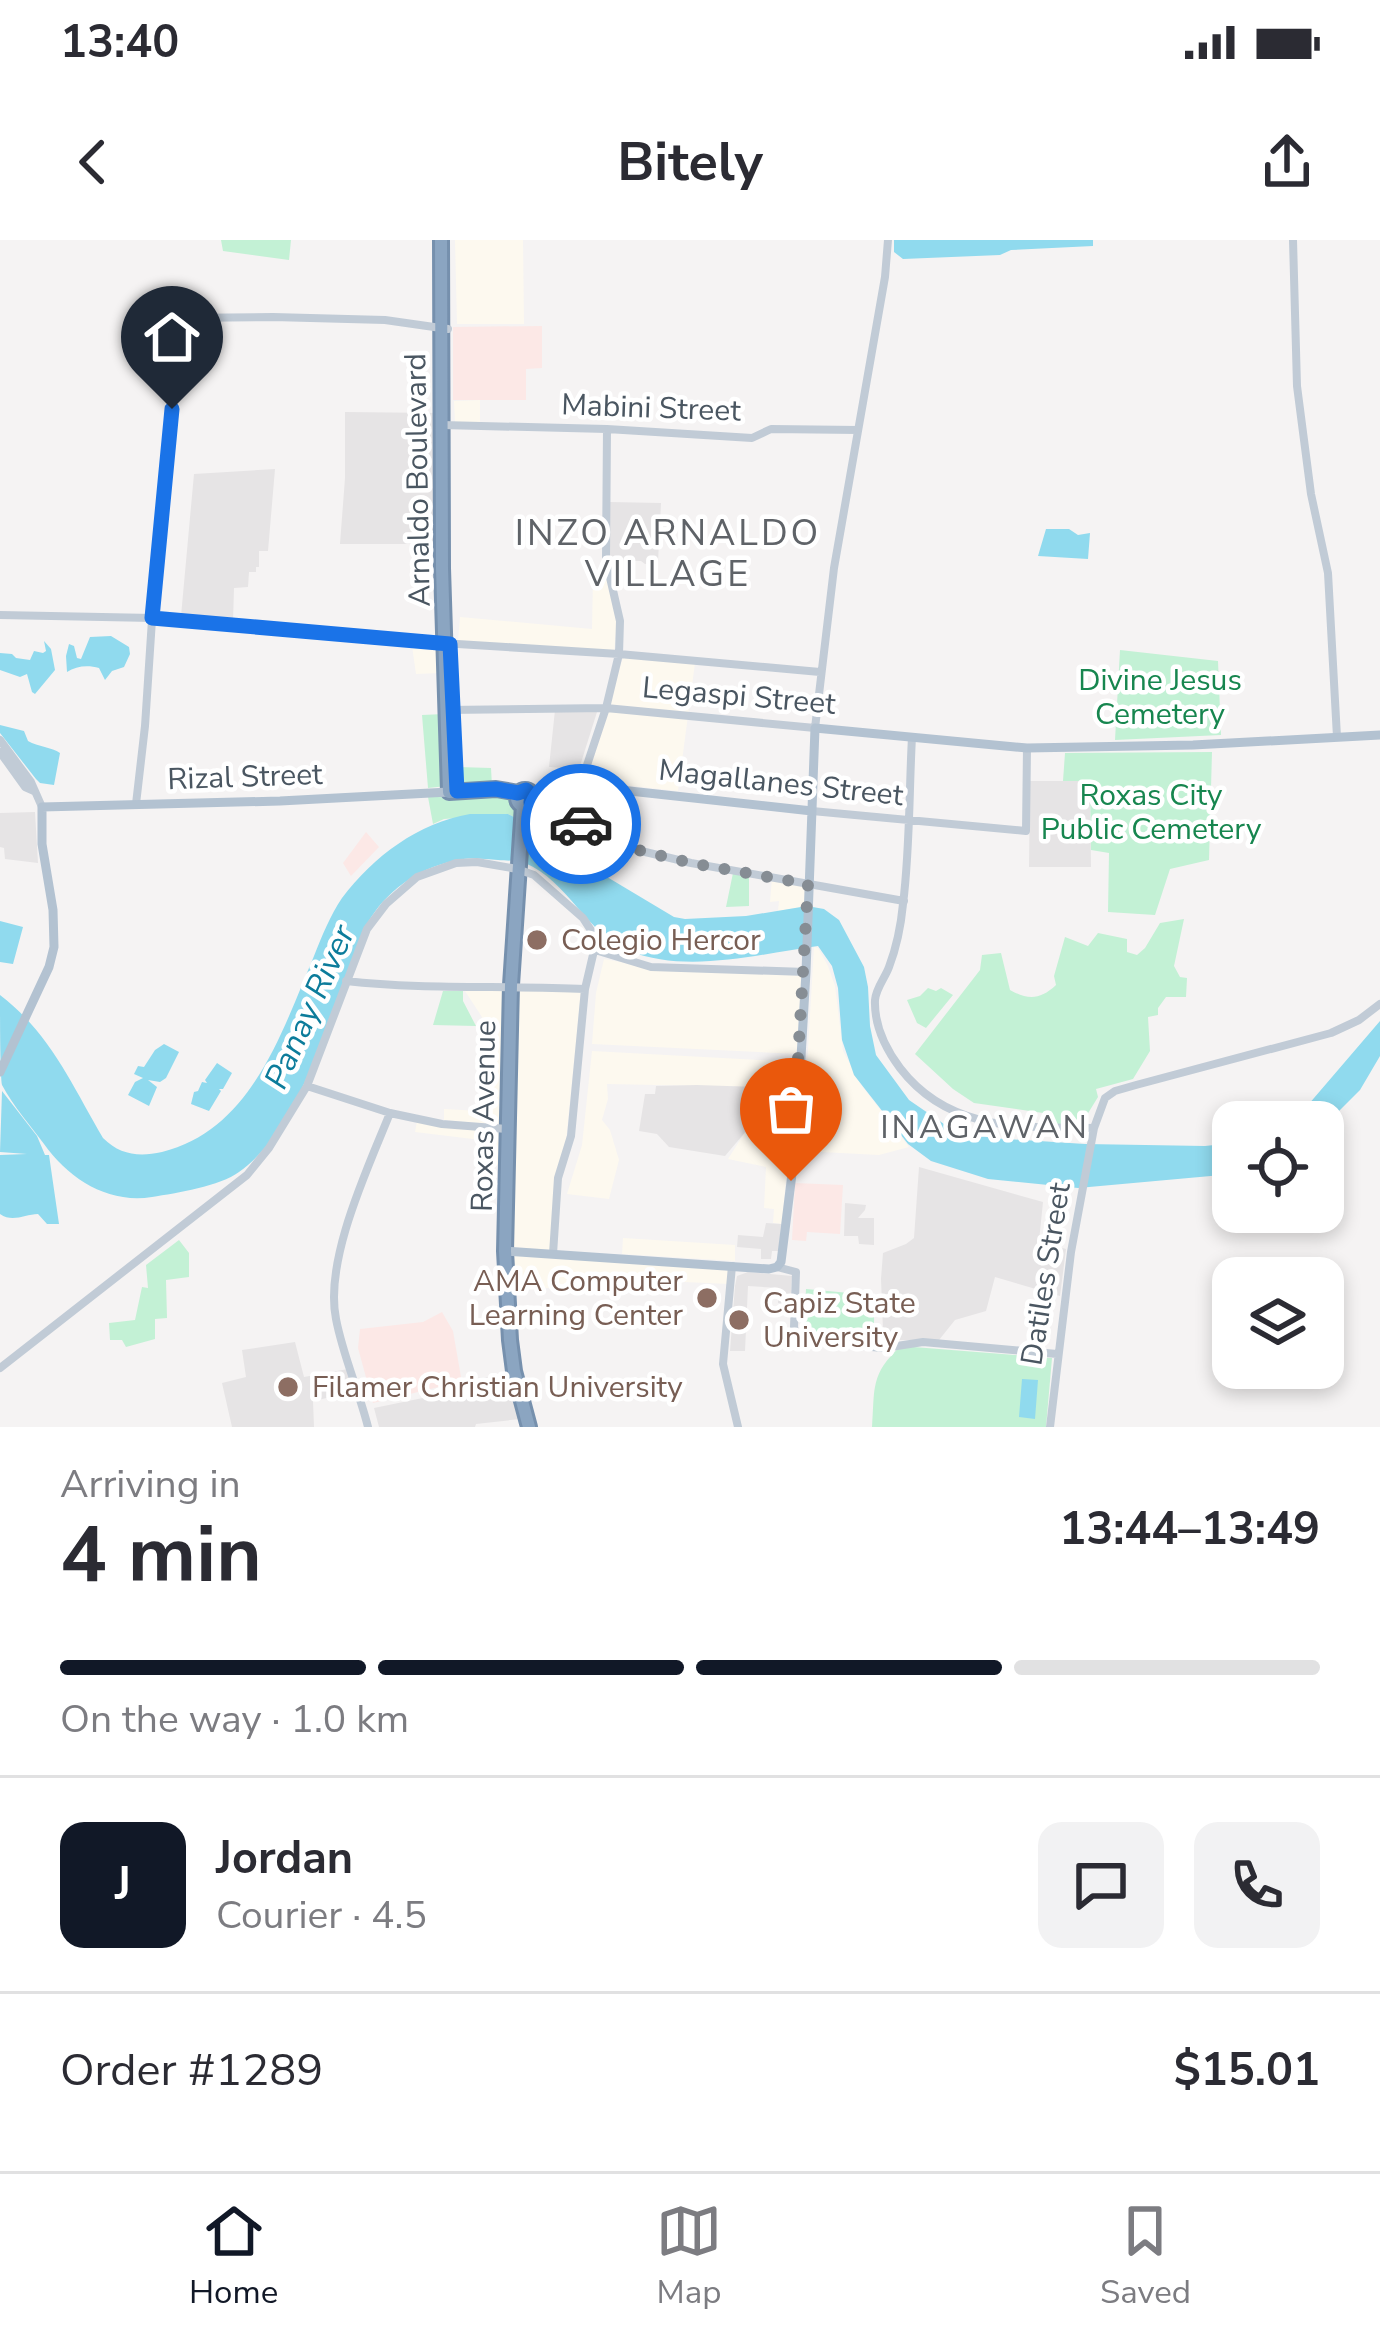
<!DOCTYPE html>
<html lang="en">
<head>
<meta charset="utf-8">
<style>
	:root { --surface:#fff; --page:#f2f2f3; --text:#2b2b33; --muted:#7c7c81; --line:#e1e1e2; --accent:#111827 }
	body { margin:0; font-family:"Nunito Sans",sans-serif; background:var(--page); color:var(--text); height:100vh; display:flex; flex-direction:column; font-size:45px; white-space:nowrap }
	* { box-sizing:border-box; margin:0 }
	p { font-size:39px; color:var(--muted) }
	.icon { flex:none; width:66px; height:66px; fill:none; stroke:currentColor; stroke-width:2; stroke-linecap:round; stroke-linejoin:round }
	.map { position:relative; height:1187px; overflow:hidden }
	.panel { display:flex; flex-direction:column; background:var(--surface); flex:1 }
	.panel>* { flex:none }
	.buttons { position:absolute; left:1212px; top:861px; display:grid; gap:24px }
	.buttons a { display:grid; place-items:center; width:132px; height:132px; border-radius:24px; background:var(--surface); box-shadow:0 6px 18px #0003; font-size:60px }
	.pin { position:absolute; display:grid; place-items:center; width:102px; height:102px; color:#fff; margin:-123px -51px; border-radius:50% 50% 50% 0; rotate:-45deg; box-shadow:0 0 12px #0007 }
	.pin .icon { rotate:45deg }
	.courier { position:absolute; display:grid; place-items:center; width:120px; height:120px; margin:-60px; border:9px solid #1a73e8; border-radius:50%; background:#fff; color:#222; box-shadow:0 3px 15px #0007 }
	.summary em { font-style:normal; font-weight:700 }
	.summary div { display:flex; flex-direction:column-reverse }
	.summary { display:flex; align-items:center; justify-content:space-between; height:204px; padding:0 60px }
	h1 { font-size:78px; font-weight:700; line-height:90px }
	.bar { display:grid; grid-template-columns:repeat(4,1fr); gap:18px 12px; align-content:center; height:144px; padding:0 60px }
	.bar i { height:15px; border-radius:9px; background:var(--line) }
	.bar .active { background:var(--accent) }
	.bar p { grid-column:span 4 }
	.line { display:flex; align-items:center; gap:30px; padding:0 60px; border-top:3px solid var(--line) }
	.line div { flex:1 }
	.round { display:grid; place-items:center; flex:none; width:126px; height:126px; border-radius:24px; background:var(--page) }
	.status { display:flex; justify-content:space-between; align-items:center; height:84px; padding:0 60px; background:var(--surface); direction:ltr }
	.status svg { height:33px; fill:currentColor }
	header { display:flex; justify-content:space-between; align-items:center; height:156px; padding:0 60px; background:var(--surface); font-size:54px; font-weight:700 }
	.menu { display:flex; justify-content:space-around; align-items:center; height:168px; border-top:3px solid var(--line); background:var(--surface); font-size:33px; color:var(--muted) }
	.menu a { display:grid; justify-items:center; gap:6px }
	.menu .active { color:var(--accent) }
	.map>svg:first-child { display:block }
	.commercial { fill:#fdf9ef }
	.education { fill:#e6e4e5 }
	.medical { fill:#fce8e6 }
	.green { fill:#c3f1d5 }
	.water { fill:#90daee }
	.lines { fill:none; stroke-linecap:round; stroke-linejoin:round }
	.highway-casing { stroke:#7690ad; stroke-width:18 }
	.secondary { stroke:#c1cbd6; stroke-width:8 }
	.primary { stroke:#b3c2d1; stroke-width:9 }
	.highway { stroke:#8ba5c1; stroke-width:12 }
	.done { stroke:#868d94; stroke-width:12; stroke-dasharray:0 21.6 }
	.route { stroke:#1a73e8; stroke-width:15 }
	.education-dot { fill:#8d6e63; stroke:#fff; stroke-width:4.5 }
	.labels { text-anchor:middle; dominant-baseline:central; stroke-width:9; stroke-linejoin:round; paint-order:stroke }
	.street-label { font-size:30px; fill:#4a5661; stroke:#fff }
	.park-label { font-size:30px; fill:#17864f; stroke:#fff }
	.education-label { font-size:30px; fill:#785e54; stroke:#fff; text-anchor:start }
	.water-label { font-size:33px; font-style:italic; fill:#0c7c9b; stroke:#fff }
	.neighbourhood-label { font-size:33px; letter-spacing:3px; fill:#5f6368; stroke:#fff }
	.quarter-label { font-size:36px; letter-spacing:3px; fill:#5f6368; stroke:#fff }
</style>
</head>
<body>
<div class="status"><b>13:40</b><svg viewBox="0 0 49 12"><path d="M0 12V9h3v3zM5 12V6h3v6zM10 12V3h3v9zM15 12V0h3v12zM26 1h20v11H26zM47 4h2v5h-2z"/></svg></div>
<header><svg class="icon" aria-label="back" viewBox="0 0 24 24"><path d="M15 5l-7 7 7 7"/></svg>Bitely<svg class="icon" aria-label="share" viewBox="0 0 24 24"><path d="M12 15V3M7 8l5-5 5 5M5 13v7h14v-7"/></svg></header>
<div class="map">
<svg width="1380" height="1187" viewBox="0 0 1380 1187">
	<rect width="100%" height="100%" fill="#f5f3f3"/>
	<path class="commercial" d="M455 0H523L524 84H457Z
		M480 160V183H455L454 161Z
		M593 338H607L617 381 614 413 458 401 460 377 592 389Z
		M412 406H442L441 433 416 434Z
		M623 417 695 423 678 551 587 541Z
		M772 638 806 645 807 666 778 671 779 661 770 662Z
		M814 707 818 708 828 726 835 746 843 811 861 845 909 907 879 915 802 911Z
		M604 719 653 728 803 734 799 814 592 804 596 753Z
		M463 748H507L504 885 444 880V869L480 871 482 777Z
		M518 750 581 752 565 911 555 935 552 1010 513 1007 515 899 513 898Z
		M592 811 798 822 790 898 791 914 788 915 782 984 773 983 774 969 764 968 766 927 728 919 747 889 756 847 607 844 608 859 602 880 610 890 619 920 609 959 567 954 582 905Z
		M417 881 502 894 500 925 479 924 481 900 415 892Z
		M623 998 735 1005V1021L622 1014Z
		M512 1014 731 1027 729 1044 572 1037 570 1050 512 1045Z"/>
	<path class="education" d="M345 172 438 173 441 304H340L345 238Z
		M275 229 268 311H259V327H256V332H249L248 347 234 348 233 382 181 376 194 234Z
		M610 262 661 263 658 322 645 324 641 321 609 320Z
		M555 470 597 472 579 529 549 527Z
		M1030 541H1090L1091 627H1029Z
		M35 572 38 623 5 619 4 608 0 607V573Z
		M697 845 757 847 762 859 756 884 747 890 725 916 669 907 657 894 639 891 645 854H655L656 846Z
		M919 927 1043 962 1039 1001 1066 1009 1060 1056 995 1037 986 1071 955 1080 939 1100H893L891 1094 883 1090 881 1039 883 1013 906 1004 914 998Z
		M845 963 866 965 865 970 858 978H874V1005L859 1004 858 996H844Z
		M766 983 781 984 779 1011H772L771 1019H761V1009L737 1007 738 995 763 997Z
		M748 1032 792 1036 790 1065 778 1063V1048L748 1046 745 1111H730L735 1046 737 1036Z
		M295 1102 304 1137 348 1129 354 1152 313 1161 314 1187H232L222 1143 246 1137 242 1110Z
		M508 1137 520 1179 476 1184 475 1187H379L374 1168 457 1151 468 1138Z"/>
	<path class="medical" d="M542 86V128L526 129V160H453V87Z
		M366 592 379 607 351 636 343 623Z
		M795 943 843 945 840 994 807 992 806 1001 792 1000Z
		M442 1072 453 1091 461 1137 451 1144 373 1163 358 1108 360 1089 423 1082Z"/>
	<path class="green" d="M221 0H291L289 20 223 11Z
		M1120 410 1218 421 1221 495 1115 500Z
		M444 474 447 546 428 548 422 475Z
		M1212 512 1209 620 1170 629 1155 675 1108 672 1109 613 1091 610 1090 541H1063L1065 513Z
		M458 527 491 528 492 546 459 547Z
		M499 551 514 556 518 567 516 578 508 574 444 579 433 584 428 557Z
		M733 633 749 635V666L726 667Z
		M1184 679 1174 726 1180 737 1187 738 1186 757H1166L1158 768V775L1148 777 1150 811 1133 839 1096 849 1098 857 1082 883 1055 885 1050 874 974 863 953 849 915 814 980 730 982 715 1001 713 1010 750C1028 760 1040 760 1056 745L1054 736 1065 697 1088 706 1098 693 1127 699V712L1137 715 1145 708 1160 683Z
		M928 748 936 751 941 748 953 755 926 788 917 783 907 760 920 756Z
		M443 751H463V761L476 786 433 785Z
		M179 1000 189 1013V1037L166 1040 167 1078 155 1079V1099L126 1107 122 1100H110L109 1083 135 1080 142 1047 148 1048 146 1025Z
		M806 1049 871 1055C872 1063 876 1079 873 1086 867 1103 819 1092 804 1091Z
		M901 1106 1052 1118 1046 1187H872C875 1148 870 1134 901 1106Z"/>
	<path class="water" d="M894 0H1093V6L1011 10 1000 15 903 19 894 12Z
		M1046 289H1069L1078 295 1090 293 1088 319 1038 316Z
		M111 396 129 407 130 414 124 427 112 431 105 440 99 428C88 425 76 426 67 432L66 416 69 404 74 406 77 418 81 419 90 397Z
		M44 401 51 409 55 430 35 454 32 452 27 434 20 437 0 430V413L12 414 16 418 30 420 34 411 43 413 46 411Z
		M0 485 24 491 28 501C38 507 52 507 60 513L54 545 40 543 36 539 0 493Z
		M470 574H508L526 583 592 628 674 677 685 679 746 676 807 666 824 669 839 680 864 727 868 747 870 786 876 815 909 860 944 884 991 898 1085 904 1205 906 1233 903V934L1078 948 988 939 931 921 908 904 854 835 842 800 838 748 832 726 818 706C758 714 688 734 629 711 587 694 568 641 525 623 518 620 506 621 498 620 483 619 468 617 453 621 417 629 386 651 367 684 360 696 356 712 350 726 324 791 298 890 239 932 220 946 177 953 152 957 108 964 69 939 44 904 31 886 13 866 2 845 0 832 0 773 0 755 50 793 72 845 103 898 120 915 139 917 162 912 252 890 282 791 314 716 322 696 330 676 342 658 374 616 418 583 470 574Z
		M0 681 23 687 13 724 0 722Z
		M1380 781V816L1360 850 1323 887V882H1288L1308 865Z
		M164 804 179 812 166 838 160 842 148 840 157 847 149 866 128 855 135 842 143 838 134 834 138 826 144 827 155 810Z
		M217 823 232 833 223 849H219L221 851 209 871 191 864 194 852 198 851 202 842 207 843 205 840Z
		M2 851 37 896 45 915H49L59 984H47L38 974C25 974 13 983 0 974V915L27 914 0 912Z
		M1022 1139 1038 1140 1035 1179 1019 1177Z"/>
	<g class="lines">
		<defs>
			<path id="highway" d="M441 0 442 328 449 552 496 549 519 553
				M517 558a8 8 0 1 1 16 0a8 8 0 1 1-16 0Z
				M523 565 511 745 505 1011 510 1100 514 1131 529 1187"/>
		</defs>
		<use href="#highway" class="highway-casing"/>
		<path class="secondary" d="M1293 0 1297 146 1311 254 1328 333 1337 497
			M442 185 607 189 752 198 771 189 858 190
			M0 375 153 378 409 401 619 414 820 432
			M447 470 606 468 815 488 834 328 885 37 888 0
			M912 497C909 552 910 609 903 664 901 685 897 706 889 727 885 738 876 748 875 760 874 786 885 808 900 828 949 892 1021 887 1094 888
			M0 500 31 542 42 567
			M0 512 25 547 34 551
			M531 562 637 610 691 623 904 661
			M136 564 145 486 157 304 172 169 175 78 273 77 385 80 448 89
			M812 571 1026 591 1027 508
			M569 578 575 545 585 531 606 468 619 414 620 381 606 320 607 189
			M595 710 651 727 806 732
			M346 741C425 750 505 745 585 749
			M307 846 390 873 442 884 507 889
			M732 1026 723 1124 738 1187
			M777 1027 796 1032 794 1087 796 1094 801 1098 871 1107 884 1108 923 1102 1057 1114
			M0 1128 247 935 269 908 307 846 367 689 386 664 417 637 456 623 477 622 517 629 534 635 583 678 594 695 596 702 585 749 571 896 558 938 553 1014
			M368 1187C359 1151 343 1116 336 1079 324 1020 368 928 390 873
			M1050 1187 1071 1012 1094 888 1105 858 1115 851 1136 845 1331 793 1359 780 1380 764"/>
		<path class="primary" d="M531 553 555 546 575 545 812 571
			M0 832 49 727 54 707 53 670 42 604V567L280 561 449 552
			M505 1011 769 1029 777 1027 781 1022 796 902 806 732 815 488 1027 508 1193 505 1380 495"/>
		<use href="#highway" class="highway"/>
	</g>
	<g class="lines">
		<path class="done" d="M581 584 638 610 691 623 808 644 791 941"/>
		<path class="route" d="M172 169 152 378 450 404 457 551 496 549 518 553 526 550 532 555 531 562 581 584"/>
	</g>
	<g class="education-dot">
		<circle cx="537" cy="700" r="12"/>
		<circle cx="707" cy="1058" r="12"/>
		<circle cx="739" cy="1080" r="12"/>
		<circle cx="288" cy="1147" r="12"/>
	</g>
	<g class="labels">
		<g class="street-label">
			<text transform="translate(651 168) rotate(2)">Mabini Street</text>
			<text transform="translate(418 240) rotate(-91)">Arnaldo Boulevard</text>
			<text transform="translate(739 456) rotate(5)">Legaspi Street</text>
			<text transform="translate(245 537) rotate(-2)">Rizal Street</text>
			<text transform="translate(781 543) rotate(6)">Magallanes Street</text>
			<text transform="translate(484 876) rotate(-89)">Roxas Avenue</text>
			<text transform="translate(1046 1034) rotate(-81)">Datiles Street</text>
		</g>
		<g class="park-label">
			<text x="1160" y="440">Divine Jesus<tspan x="1160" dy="34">Cemetery</tspan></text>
			<text x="1151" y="555">Roxas City<tspan x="1151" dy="34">Public Cemetery</tspan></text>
		</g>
		<g class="education-label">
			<text x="561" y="700">Colegio Hercor</text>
			<text x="683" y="1041" text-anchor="end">AMA Computer<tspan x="683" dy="34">Learning Center</tspan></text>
			<text x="763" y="1063">Capiz State<tspan x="763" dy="34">University</tspan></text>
			<text x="312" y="1147">Filamer Christian University</text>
		</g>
		<g class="water-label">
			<text transform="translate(310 767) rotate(-66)">Panay River</text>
		</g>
		<g class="neighbourhood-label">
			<text x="985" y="887">INAGAWAN</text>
		</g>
		<g class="quarter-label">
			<text x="668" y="293">INZO ARNALDO<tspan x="668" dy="41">VILLAGE</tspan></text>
		</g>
	</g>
</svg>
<div class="buttons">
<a><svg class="icon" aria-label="locate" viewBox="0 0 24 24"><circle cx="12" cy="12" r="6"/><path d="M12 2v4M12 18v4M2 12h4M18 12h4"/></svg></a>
<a><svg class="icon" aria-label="layers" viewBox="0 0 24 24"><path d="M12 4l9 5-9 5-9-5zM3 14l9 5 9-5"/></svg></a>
</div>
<div class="pin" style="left:791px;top:941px;background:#ea580c"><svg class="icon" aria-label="bag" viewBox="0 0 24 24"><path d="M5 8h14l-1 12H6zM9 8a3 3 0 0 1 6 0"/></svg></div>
<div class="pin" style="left:172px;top:169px;background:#1f2937"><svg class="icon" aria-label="home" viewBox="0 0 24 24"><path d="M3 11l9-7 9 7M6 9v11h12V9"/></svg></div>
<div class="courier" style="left:581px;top:584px"><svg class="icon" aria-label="car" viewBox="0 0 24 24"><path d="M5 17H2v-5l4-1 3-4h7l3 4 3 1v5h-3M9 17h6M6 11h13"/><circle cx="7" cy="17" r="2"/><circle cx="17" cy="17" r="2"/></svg></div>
</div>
<section class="panel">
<div class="summary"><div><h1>4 min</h1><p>Arriving in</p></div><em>13:44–13:49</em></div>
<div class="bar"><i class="active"></i><i class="active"></i><i class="active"></i><i></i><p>On the way · 1.0 km</p></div>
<div class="line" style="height:216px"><b class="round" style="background:var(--accent);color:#fff">J</b><div><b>Jordan</b><p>Courier · 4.5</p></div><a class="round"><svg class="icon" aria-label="chat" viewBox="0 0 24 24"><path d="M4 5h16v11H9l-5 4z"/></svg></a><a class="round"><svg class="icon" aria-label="phone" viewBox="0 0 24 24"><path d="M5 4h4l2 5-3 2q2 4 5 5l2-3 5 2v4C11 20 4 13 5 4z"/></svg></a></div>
<div class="line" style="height:156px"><div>Order #1289</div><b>$15.01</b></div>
</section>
<nav class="menu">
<a class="active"><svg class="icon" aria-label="home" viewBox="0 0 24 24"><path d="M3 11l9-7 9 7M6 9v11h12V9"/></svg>Home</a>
<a><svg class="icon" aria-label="map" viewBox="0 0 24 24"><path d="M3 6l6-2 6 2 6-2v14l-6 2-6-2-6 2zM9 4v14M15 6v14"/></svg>Map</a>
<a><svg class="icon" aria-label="saved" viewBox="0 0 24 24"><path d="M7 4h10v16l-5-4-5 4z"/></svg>Saved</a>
</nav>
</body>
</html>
